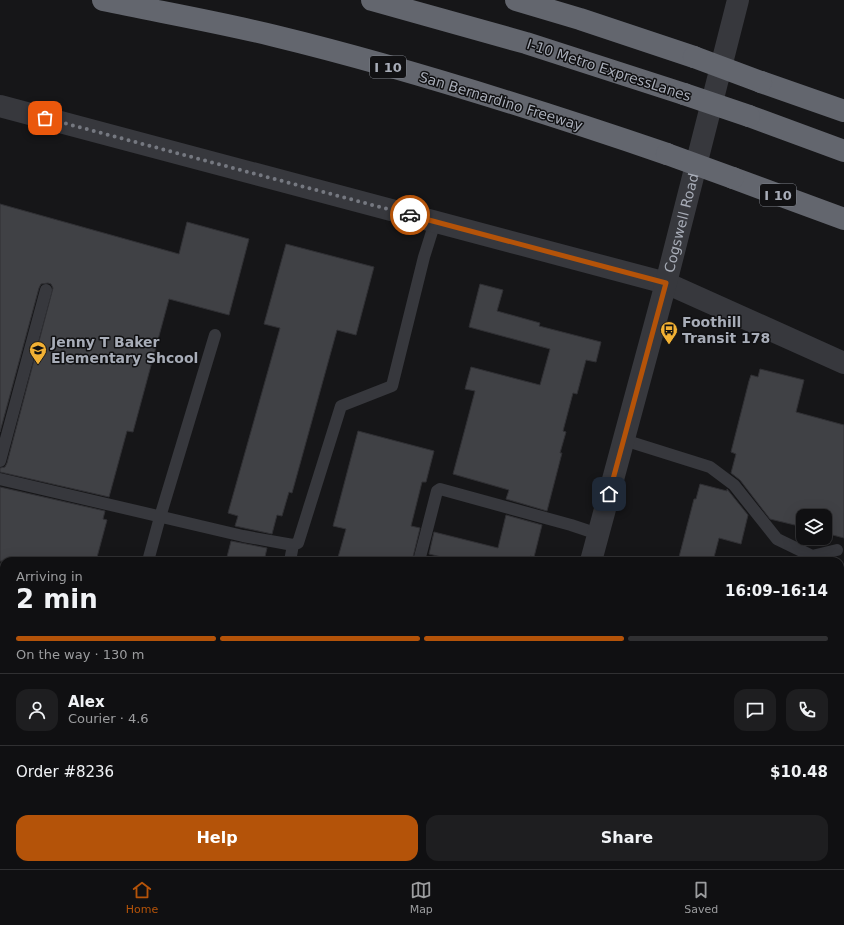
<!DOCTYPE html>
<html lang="en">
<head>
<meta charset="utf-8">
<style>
	:root { --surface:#101012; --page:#1e1e20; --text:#f1f3f6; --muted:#9c9d9f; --line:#303032; --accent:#b45309 }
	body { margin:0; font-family:"DejaVu Sans",sans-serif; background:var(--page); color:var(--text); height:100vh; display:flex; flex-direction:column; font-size:15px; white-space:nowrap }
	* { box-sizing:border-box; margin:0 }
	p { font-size:13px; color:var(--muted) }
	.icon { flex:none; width:22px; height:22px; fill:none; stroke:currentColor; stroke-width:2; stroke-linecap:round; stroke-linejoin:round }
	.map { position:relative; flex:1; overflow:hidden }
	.sheet { position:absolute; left:0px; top:557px; width:844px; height:312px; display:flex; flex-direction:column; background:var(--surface); border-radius:12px 12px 0 0; box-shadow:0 4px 16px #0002,0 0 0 1px var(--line) }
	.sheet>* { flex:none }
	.tools { position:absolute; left:796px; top:509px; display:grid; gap:8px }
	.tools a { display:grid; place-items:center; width:36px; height:36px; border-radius:8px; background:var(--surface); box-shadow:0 4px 16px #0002,0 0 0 1px var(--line); font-size:20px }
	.pin { position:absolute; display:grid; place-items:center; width:34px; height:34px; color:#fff; margin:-17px; border-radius:8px; box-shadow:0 2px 6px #0006 }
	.courier { position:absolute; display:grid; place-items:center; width:40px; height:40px; margin:-20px; border:3px solid #b45309; border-radius:50%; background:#fff; color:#222; box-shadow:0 1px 5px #0007 }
	.headline em { font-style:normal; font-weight:600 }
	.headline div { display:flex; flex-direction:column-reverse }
	.headline { display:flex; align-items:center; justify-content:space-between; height:68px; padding:0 16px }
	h1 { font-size:26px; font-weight:600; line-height:30px }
	.bar { display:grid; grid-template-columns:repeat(4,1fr); gap:6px 4px; align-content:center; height:48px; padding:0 16px }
	.bar i { height:5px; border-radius:3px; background:var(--line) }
	.bar .active { background:var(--accent) }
	.bar p { grid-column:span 4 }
	.line { display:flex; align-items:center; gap:10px; padding:0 16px; border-top:1px solid var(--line) }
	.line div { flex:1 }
	.round { display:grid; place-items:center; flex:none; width:42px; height:42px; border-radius:12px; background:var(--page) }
	.cta { display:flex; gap:8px; margin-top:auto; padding:8px 16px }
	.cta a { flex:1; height:46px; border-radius:12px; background:var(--accent); color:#fff; font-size:16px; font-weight:600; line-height:46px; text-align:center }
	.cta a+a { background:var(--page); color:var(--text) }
	.tab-bar { display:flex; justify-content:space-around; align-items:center; height:56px; border-top:1px solid var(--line); background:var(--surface); font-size:11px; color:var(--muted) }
	.tab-bar a { display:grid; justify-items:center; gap:2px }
	.tab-bar .active { color:var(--accent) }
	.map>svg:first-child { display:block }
	.building { fill:#404145; stroke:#303034 }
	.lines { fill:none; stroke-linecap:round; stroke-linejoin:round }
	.service { stroke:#37383d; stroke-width:12 }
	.minor { stroke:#37383d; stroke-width:22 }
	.tertiary { stroke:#37383d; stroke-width:22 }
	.motorway { stroke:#63666e; stroke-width:22 }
	.motorway-bridge { stroke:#63666e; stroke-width:22 }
	.done { stroke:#757880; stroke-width:4; stroke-dasharray:0 7.2 }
	.route { stroke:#b45309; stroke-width:5 }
	.labels { text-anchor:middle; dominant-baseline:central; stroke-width:3; stroke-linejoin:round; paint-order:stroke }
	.shield { fill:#111113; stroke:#7b7e86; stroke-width:1 }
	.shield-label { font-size:13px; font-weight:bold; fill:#a8adb8 }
	.street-label { font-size:14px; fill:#a8adb8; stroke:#111113 }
	.poi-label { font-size:14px; font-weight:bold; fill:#a8adb8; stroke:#111113; text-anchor:start }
</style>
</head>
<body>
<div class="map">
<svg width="844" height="869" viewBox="0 0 844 869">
	<rect width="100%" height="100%" fill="#161618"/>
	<path class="building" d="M0 204 179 254 187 222 249 239 229 315 169 299 133 432 127 431 109 497 0 472V468L5 467 7 463 53 288 51 284 48 283 41 284 39 288 0 432Z
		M286 244 374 267 356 335 337 330 292 493 289 492 282 516 277 515 272 534 235 526 238 516 228 513 280 328 264 324Z
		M480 284 503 290 497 311 540 323 539 326 601 342 596 362 586 360 577 394 573 393 563 431 566 432 560 453H562L547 511 506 499 509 490 453 474 475 391 465 389 471 367 540 385 550 349 469 327Z
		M760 369 804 380 796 412 844 425V538L825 533V516H803V527L770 519 740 480 731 473 736 454 731 452 749 381 751 375 758 377Z
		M358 431 434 451 426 482H422L411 526 420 528 412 561H337L346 529 333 526Z
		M700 484 727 491V489L748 515 741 544 719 538 713 561H678L694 499H696Z
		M0 487 105 511 103 519 107 520 96 561H0Z
		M506 515 542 525 534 557 530 556 528 561H458L429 554 434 532 498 548Z
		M231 541 267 548 264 561H226Z"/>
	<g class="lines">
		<path class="service" d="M624 440 710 467 734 485 777 539 812 556 837 550
			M0 461 46 290
			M0 479 243 536 293 545 298 543 341 406 392 386 424 257 435 222
			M148 561 160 517 215 335
			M290 561 293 545
			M419 561 437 491 440 489 571 525 598 534
			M0 700 4 701
			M840 784 844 785
			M212 869 213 865
			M340 869 341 865"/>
		<path class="minor" d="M666 283 844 363"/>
		<g class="tertiary">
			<path d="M0 106 666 283"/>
			<path id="s1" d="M591 561 666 283 738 0"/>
			<path d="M508 869 509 865"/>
		</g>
		<path class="motorway" d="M103 0C160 12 218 22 275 36 407 68 538 110 667 154
			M372 0 526 43 684 94
			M516 0 580 19 694 57
			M761 82 844 111
			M749 116 844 151
			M733 178 844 219"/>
		<path class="motorway-bridge" d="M694 57 761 82
			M684 94 749 116
			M667 154 733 178"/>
	</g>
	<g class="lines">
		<path class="done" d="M45 118 410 215"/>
		<path class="route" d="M410 215 666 283 609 494"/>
	</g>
	<defs>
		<symbol id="bus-pin" viewBox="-11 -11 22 30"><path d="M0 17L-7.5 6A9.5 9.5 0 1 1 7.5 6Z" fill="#f2b134" stroke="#111113"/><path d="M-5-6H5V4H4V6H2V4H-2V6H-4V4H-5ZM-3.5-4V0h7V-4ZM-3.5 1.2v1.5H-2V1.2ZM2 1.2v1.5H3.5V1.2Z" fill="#111"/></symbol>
		<symbol id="school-pin" viewBox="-11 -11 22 30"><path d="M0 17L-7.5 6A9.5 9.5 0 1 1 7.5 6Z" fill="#f2b134" stroke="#111113"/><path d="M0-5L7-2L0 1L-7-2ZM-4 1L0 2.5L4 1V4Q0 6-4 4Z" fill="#111"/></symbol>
	</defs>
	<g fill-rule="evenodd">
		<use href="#bus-pin" x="659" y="320" width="20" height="27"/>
		<use href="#school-pin" x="28" y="340" width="20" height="27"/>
	</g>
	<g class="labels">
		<g class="shield">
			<rect x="370" y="56" width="36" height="22" rx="3"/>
			<rect x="760" y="184" width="36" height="22" rx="3"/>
		</g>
		<g class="shield-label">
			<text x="388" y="67">I 10</text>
			<text x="778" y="195">I 10</text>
		</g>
		<g class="street-label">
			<text transform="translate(609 70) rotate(18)">I-10 Metro ExpressLanes</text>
			<text transform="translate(501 101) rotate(17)">San Bernardino Freeway</text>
			<text stroke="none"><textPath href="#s1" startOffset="350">Cogswell Road</textPath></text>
		</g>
		<g class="poi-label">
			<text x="682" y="322">Foothill<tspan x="682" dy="16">Transit 178</tspan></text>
			<text x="51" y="342">Jenny T Baker<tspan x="51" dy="16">Elementary Shcool</tspan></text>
		</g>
	</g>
</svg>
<div class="tools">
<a><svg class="icon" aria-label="layers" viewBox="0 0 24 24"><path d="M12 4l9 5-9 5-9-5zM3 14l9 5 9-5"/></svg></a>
</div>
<div class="pin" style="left:45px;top:118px;background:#ea580c"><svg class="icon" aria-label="bag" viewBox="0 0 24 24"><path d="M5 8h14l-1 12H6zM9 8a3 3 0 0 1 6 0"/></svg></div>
<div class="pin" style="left:609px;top:494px;background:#1f2937"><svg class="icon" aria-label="home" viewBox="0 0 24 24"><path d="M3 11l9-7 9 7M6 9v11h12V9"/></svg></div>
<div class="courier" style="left:410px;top:215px"><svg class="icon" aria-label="car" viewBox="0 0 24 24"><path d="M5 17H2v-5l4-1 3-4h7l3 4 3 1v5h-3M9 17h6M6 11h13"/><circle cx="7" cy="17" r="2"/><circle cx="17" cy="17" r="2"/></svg></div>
<section class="sheet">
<div class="headline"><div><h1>2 min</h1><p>Arriving in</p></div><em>16:09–16:14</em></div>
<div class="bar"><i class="active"></i><i class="active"></i><i class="active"></i><i></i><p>On the way · 130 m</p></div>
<div class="line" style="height:72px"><a class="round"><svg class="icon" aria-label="person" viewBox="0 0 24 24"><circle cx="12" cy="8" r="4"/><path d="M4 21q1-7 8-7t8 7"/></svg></a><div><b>Alex</b><p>Courier · 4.6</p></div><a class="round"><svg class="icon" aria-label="chat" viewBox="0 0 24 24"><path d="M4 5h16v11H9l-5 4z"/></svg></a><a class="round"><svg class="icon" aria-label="phone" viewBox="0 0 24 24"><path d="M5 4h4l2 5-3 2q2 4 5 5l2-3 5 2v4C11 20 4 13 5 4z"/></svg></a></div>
<div class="line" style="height:52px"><div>Order #8236</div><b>$10.48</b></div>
<div class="cta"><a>Help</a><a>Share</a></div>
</section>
</div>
<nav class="tab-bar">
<a class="active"><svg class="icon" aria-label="home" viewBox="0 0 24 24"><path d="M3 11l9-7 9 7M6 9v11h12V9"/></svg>Home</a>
<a><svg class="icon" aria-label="map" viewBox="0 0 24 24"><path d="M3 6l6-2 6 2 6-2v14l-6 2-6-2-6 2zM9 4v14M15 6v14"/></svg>Map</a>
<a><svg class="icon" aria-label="saved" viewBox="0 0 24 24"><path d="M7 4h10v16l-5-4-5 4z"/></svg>Saved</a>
</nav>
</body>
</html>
